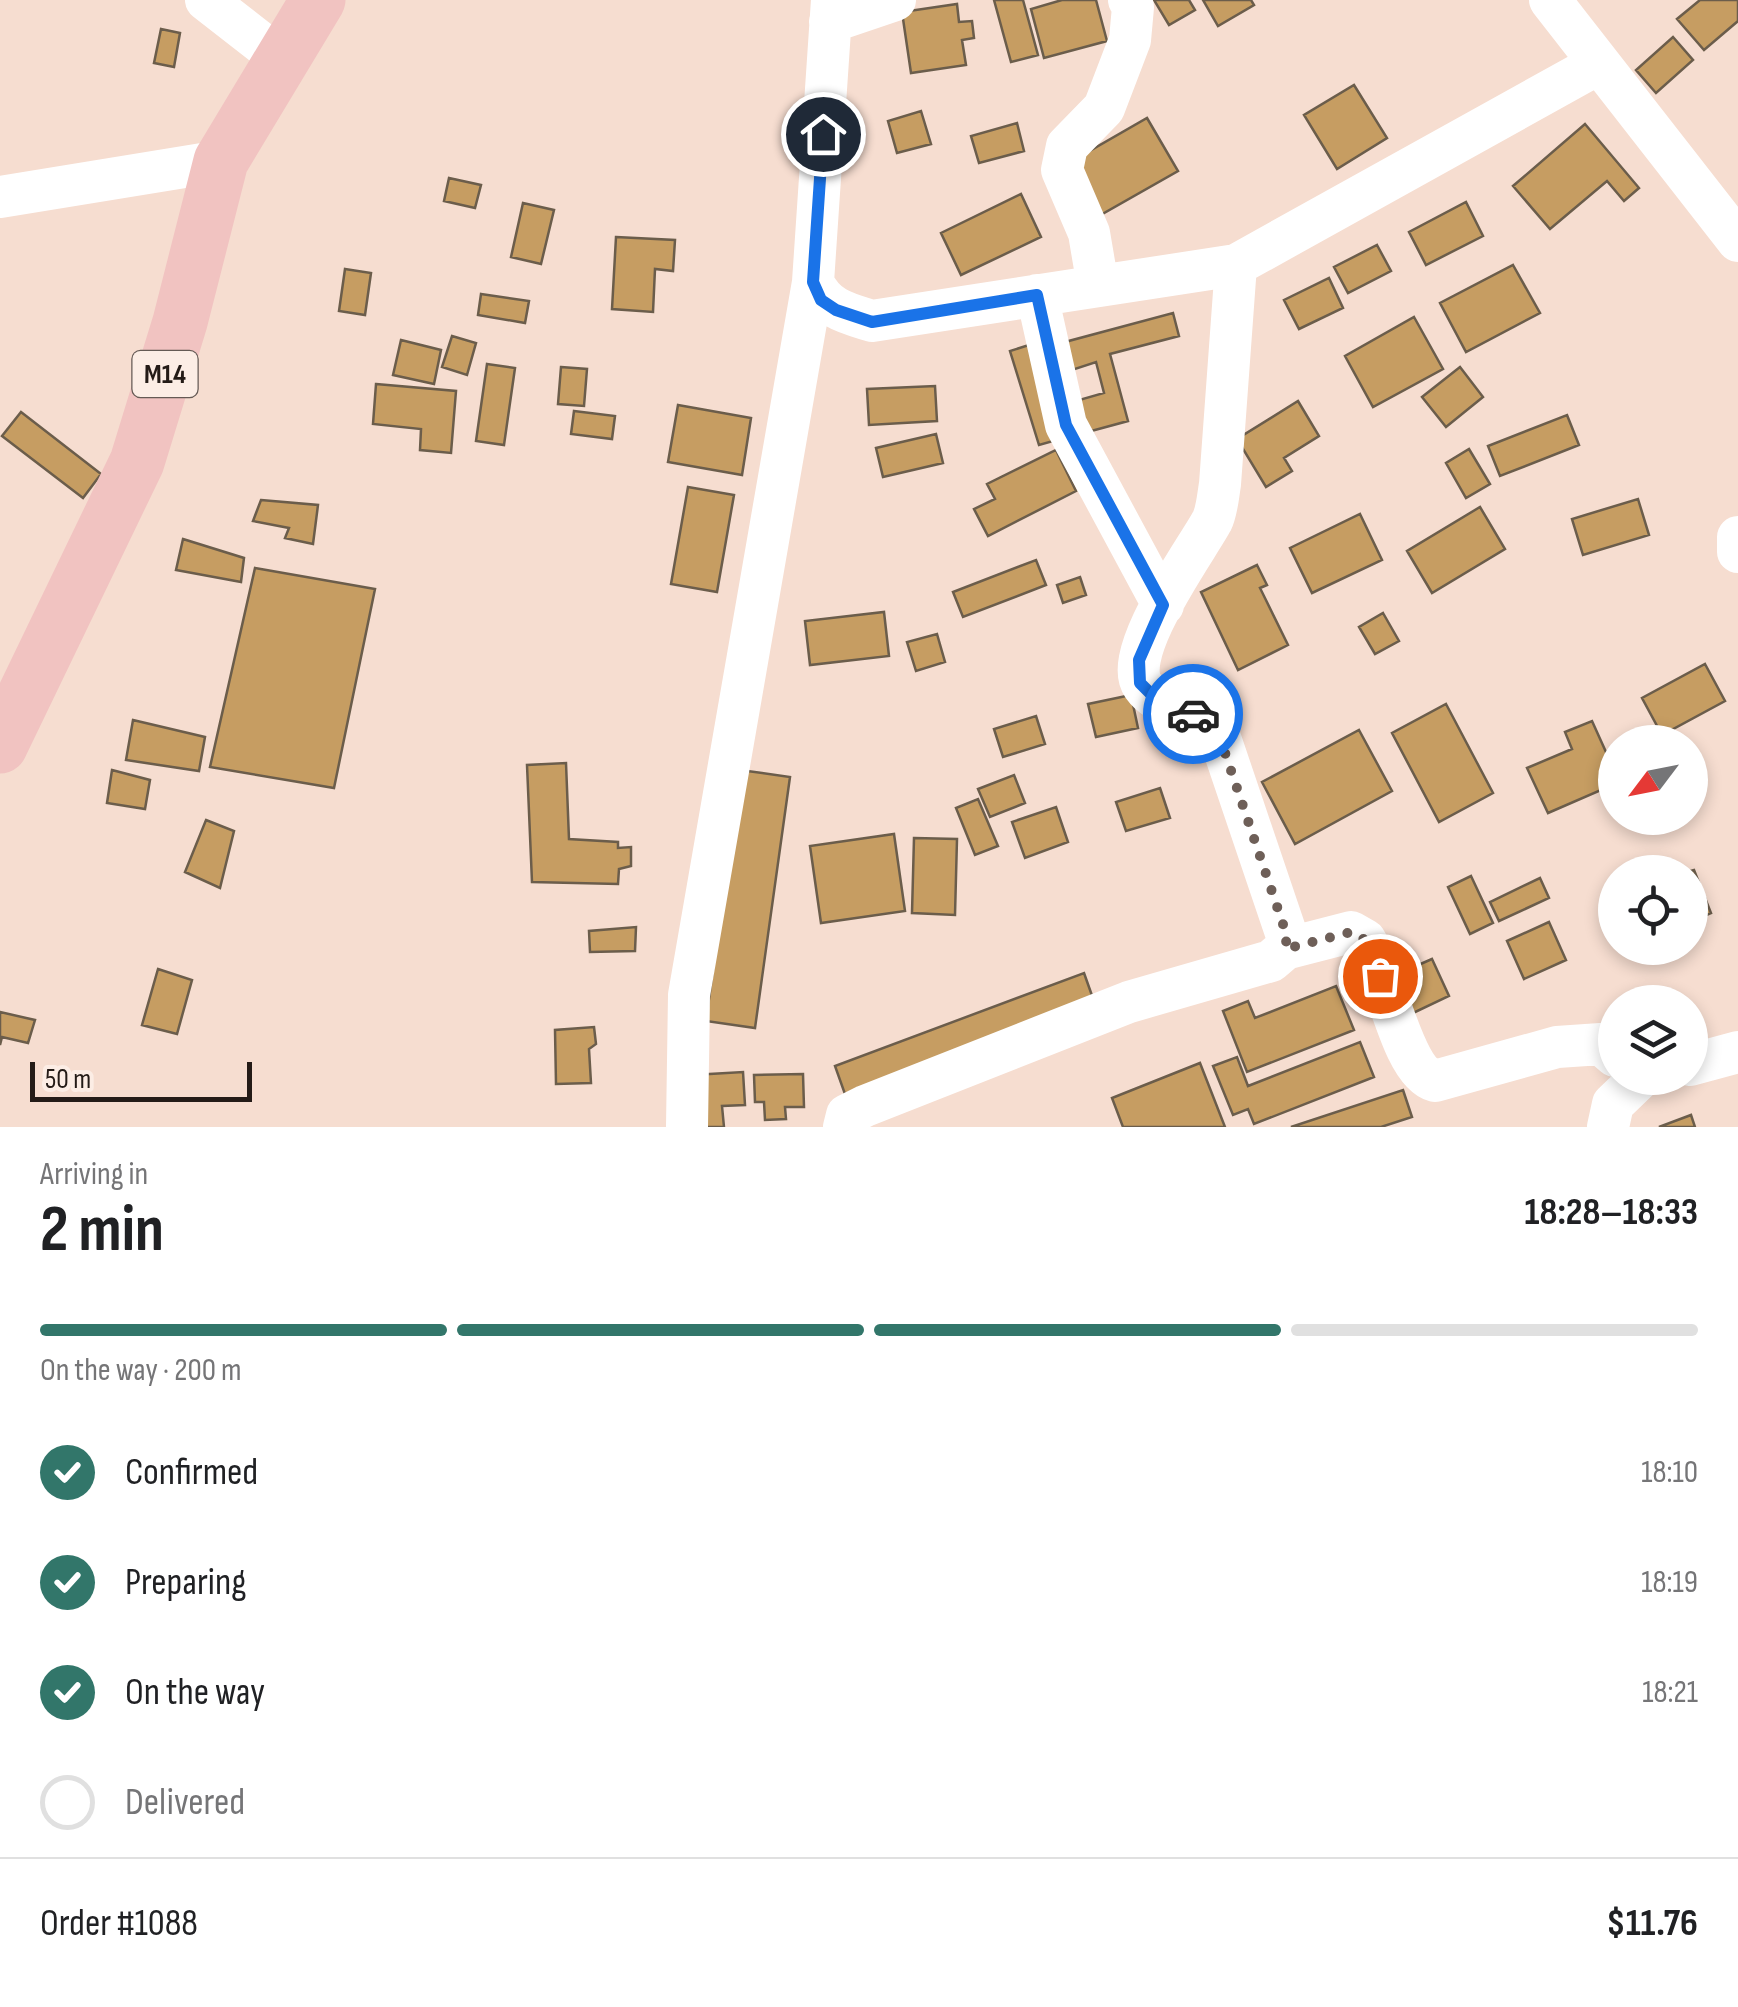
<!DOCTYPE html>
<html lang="en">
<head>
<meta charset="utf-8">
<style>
	:root { --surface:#fff; --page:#f6f6f6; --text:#202124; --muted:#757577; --line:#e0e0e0; --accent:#32766a }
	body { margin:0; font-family:"Sofia Sans Condensed",sans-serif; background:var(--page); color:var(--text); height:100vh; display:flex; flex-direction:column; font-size:38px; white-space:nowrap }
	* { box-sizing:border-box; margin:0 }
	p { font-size:32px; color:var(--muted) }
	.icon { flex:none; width:55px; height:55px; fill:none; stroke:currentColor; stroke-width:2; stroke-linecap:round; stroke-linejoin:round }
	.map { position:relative; height:1127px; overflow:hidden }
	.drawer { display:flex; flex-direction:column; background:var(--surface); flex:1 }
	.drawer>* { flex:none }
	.needle { width:65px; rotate:238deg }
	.tools { position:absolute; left:1598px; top:725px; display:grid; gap:20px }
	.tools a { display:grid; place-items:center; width:110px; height:110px; border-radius:50%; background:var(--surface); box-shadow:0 5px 15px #0003; font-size:50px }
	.scale { position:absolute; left:30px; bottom:25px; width:222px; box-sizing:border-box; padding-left:10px; border:5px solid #241b17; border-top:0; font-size:28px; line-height:35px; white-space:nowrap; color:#241b17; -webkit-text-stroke:8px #fcede5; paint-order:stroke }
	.pin { position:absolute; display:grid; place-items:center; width:85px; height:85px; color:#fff; margin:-42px; border:5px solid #fff; border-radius:50%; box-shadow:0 2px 10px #0007 }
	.courier { position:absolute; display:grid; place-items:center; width:100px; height:100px; margin:-50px; border:8px solid #1a73e8; border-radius:50%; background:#fff; color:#222; box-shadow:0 2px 12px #0007 }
	.headline em { font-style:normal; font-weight:700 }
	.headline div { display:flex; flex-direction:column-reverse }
	.headline { display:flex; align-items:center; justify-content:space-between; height:170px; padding:0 40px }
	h1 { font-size:65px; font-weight:700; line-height:75px }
	.bar { display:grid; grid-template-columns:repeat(4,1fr); gap:15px 10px; align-content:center; height:120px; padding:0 40px }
	.bar i { height:12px; border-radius:8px; background:var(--line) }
	.bar .active { background:var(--accent) }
	.bar p { grid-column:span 4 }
	.line { display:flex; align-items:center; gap:25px; padding:0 40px; border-top:2px solid var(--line) }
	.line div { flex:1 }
	ol { padding:0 40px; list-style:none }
	li { display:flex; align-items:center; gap:30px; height:110px }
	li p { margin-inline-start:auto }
	li .icon { padding:10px; border-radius:50%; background:var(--accent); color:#fff; stroke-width:4 }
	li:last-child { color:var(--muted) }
	li i { width:55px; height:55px; border:5px solid var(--line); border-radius:50% }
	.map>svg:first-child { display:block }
	.building { fill:#c69d62; stroke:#6b5d4b; stroke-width:2.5 }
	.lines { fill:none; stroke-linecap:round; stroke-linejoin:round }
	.minor { stroke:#fff; stroke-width:42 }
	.major { stroke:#f1c3c1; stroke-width:55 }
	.done { stroke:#6e5f58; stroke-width:10; stroke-dasharray:0 18 }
	.route { stroke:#1a73e8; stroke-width:12 }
	.labels { text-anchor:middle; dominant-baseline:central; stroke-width:8; stroke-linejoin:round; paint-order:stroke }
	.shield { fill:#fcede5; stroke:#655a55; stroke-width:2.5 }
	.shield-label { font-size:28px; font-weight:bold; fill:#241b17 }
</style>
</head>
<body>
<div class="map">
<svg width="1738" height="1127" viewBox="0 0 1738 1127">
	<rect width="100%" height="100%" fill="#f6ddd0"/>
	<path class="building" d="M994 0H1023L1038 55 1011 62Z
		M1062 0H1096L1107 41 1044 58 1031 9Z
		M1154 0H1189L1195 10 1169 25Z
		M1203 0H1251L1254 5 1218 26Z
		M1700 0H1738V21L1704 50 1677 19Z
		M957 4 959 22 972 21 974 38 962 40 966 65 911 73 902 12Z
		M161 29 180 33 174 67 154 63Z
		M1673 37 1693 60 1656 93 1636 70Z
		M1354 85 1387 138 1337 169 1304 115Z
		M921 111 931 144 897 153 888 121Z
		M1147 118 1178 171 1097 217 1067 164Z
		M1017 123 1024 151 979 163 971 136Z
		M1585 124 1639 188 1624 201 1607 181 1550 229 1513 186Z
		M449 178 481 185 475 208 444 201Z
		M1021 194 1041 237 961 275 941 233Z
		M1466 202 1483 236 1426 265 1409 232Z
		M523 203 554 210 541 264 511 257Z
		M616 237 675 240 673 271 655 269 653 312 612 309Z
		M1377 245 1391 271 1348 293 1334 267Z
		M1513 265 1540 313 1466 352 1440 303Z
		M345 269 371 273 365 315 339 311Z
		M1329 278 1343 308 1299 329 1284 300Z
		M481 294 529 301 525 323 478 315Z
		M1173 313 1179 336 1110 354 1128 421 1073 436 1065 404 1104 393 1096 362 1072 370 1065 342Z
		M1414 317 1443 369 1373 407 1345 356Z
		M452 336 476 343 467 375 442 367Z
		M401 340 441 350 434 384 393 375Z
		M1035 343 1064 438 1039 445 1010 351Z
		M487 364 515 368 504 445 476 441Z
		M561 367 587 369 584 406 558 404Z
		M1460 367 1483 397 1446 427 1422 397Z
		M376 384 456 391 451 453 420 450 421 429 373 424Z
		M935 386 937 421 869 425 867 389Z
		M1298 401 1319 436 1284 458 1292 471 1266 487 1237 439Z
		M678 405 751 418 742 475 668 462Z
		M574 411 615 416 612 439 571 434Z
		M21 412 101 474 83 498 2 436Z
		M1567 415 1579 445 1500 476 1488 446Z
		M936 434 943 463 883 477 876 448Z
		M1469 449 1490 484 1466 498 1446 463Z
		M1056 450 1076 491 988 536 974 509 995 499 987 484Z
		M688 487 734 495 717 592 671 584Z
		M1638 499 1649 535 1583 555 1572 519Z
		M261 500 318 505 313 544 285 538 289 528 253 521Z
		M1480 507 1505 549 1432 593 1407 551Z
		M1360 514 1382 560 1312 593 1290 548Z
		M183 539 244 558 241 582 176 570Z
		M1036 560 1046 585 963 617 953 592Z
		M1257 565 1267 585 1260 588 1288 645 1238 670 1201 592Z
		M255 568 375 589 334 788 210 767Z
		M1080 577 1086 595 1063 603 1057 585Z
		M884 612 889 656 810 665 805 621Z
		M1383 613 1399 641 1375 654 1359 627Z
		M937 634 945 662 916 671 907 642Z
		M1705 664 1725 701 1662 735 1642 698Z
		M1131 695 1138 728 1096 737 1088 704Z
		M1446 704 1493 793 1439 822 1392 733Z
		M1036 716 1045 744 1003 757 994 729Z
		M133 720 205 737 199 771 126 760Z
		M1592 721 1615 772V784L1548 813 1527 768 1572 749 1565 732Z
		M1359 730 1392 791 1295 844 1262 782Z
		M566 763 569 839 618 842V848L631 847V866L619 869 618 884 532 882 527 765Z
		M112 770 150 780 145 809 107 803Z
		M740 770 790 777 755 1028 706 1021Z
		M1014 775 1025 803 990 817 978 789Z
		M1160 788 1170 818 1126 831 1116 802Z
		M978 799 998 846 975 855 956 808Z
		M1056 807 1068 842 1025 858 1012 822Z
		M206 820 234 831 220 888 185 872Z
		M894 834 905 911 821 923 810 846Z
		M914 838 957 839 955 915 912 913Z
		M1694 870 1711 913 1690 922V872H1687Z
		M1471 876 1493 923 1470 934 1448 887Z
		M1540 878 1549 898 1499 921 1490 902Z
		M1549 922 1566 960 1524 979 1507 941Z
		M636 927 635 951 590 952 589 931Z
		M1432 959 1449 996 1411 1014 1393 976Z
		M158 969 192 980 177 1034 142 1025Z
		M1084 973 1095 1004 846 1097 835 1066Z
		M1336 986 1354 1030 1247 1072 1223 1011 1248 1001 1255 1018Z
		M0 1012 35 1020 28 1043 2 1037 0 1045Z
		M594 1027 596 1044 589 1049 591 1083 556 1084 555 1030Z
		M1360 1042 1374 1077 1254 1124 1248 1109 1233 1115 1213 1066 1237 1057 1248 1086Z
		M1200 1063 1225 1127H1123L1112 1098Z
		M743 1072 745 1105 722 1106 724 1127H697L693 1075Z
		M803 1074 804 1107H785L786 1119 765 1120 764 1102H755L754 1075Z
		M1403 1090 1412 1117 1381 1127H1291Z
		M1691 1115 1695 1127H1659Z"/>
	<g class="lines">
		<path class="minor" d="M206 0 283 60
			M832 0 813 282C826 309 846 313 872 321L1236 265 1598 64
			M1550 0 1738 241
			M830 22 895 0
			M0 197 221 161
			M1098 286 1089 233 1062 170 1067 146 1104 108 1130 40 1133 7 1129 0
			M1037 295 1066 425 1163 605
			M1738 537V552
			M1285 949 1351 932 1365 940C1385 971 1401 1072 1435 1081L1557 1047 1601 1044 1615 1056
			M1690 1065 1738 1052
			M687 1127 689 995 813 282
			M844 1127 847 1115 865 1106 1129 1002 1271 961 1285 949 1287 936 1219 735C1201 707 1161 712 1143 686 1120 654 1195 552 1212 521 1217 511 1218 496 1220 484L1236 265
			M1608 1127 1613 1104 1640 1078"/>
		<path class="major" d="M0 746 137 462 180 322 221 161 318 0"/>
	</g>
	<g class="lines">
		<path class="done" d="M1193 714 1205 719 1219 735 1287 936 1285 949 1351 932 1365 940 1380 976"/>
		<path class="route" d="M823 134 813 282 821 300 836 310 872 322 1037 295 1066 425 1163 605 1139 660 1140 683 1153 696 1193 714"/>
	</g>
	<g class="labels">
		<rect class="shield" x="132.5" y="351" width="65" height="46" rx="8"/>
		<g class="shield-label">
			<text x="165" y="374">M14</text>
		</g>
	</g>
</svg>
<div class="tools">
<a><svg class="needle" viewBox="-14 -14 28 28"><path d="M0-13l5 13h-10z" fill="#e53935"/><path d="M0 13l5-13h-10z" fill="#757577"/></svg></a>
<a><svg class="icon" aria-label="locate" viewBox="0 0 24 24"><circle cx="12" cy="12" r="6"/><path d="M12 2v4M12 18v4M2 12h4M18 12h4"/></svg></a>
<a><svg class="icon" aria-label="layers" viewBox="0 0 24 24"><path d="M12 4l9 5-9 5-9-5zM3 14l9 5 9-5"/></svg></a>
</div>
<div class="scale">50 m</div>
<div class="pin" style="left:1380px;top:976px;background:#ea580c"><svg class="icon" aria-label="bag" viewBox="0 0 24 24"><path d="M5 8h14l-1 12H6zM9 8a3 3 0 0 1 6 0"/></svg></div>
<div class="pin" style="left:823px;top:134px;background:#1f2937"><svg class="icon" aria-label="home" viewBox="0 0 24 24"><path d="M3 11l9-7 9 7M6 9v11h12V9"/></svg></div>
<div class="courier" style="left:1193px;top:714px"><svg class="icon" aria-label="car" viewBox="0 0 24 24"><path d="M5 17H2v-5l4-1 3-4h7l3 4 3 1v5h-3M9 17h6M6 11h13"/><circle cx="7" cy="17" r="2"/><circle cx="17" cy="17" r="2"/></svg></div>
</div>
<section class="drawer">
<div class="headline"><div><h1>2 min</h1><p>Arriving in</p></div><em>18:28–18:33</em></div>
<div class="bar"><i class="active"></i><i class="active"></i><i class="active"></i><i></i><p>On the way · 200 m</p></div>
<ol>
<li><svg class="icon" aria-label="check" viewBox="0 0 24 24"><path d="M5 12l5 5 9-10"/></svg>Confirmed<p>18:10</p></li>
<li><svg class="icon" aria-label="check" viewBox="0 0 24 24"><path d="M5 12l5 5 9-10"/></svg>Preparing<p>18:19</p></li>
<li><svg class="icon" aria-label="check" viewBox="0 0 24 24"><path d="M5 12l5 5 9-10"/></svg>On the way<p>18:21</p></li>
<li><i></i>Delivered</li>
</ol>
<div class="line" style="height:130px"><div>Order #1088</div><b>$11.76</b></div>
</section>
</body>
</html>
